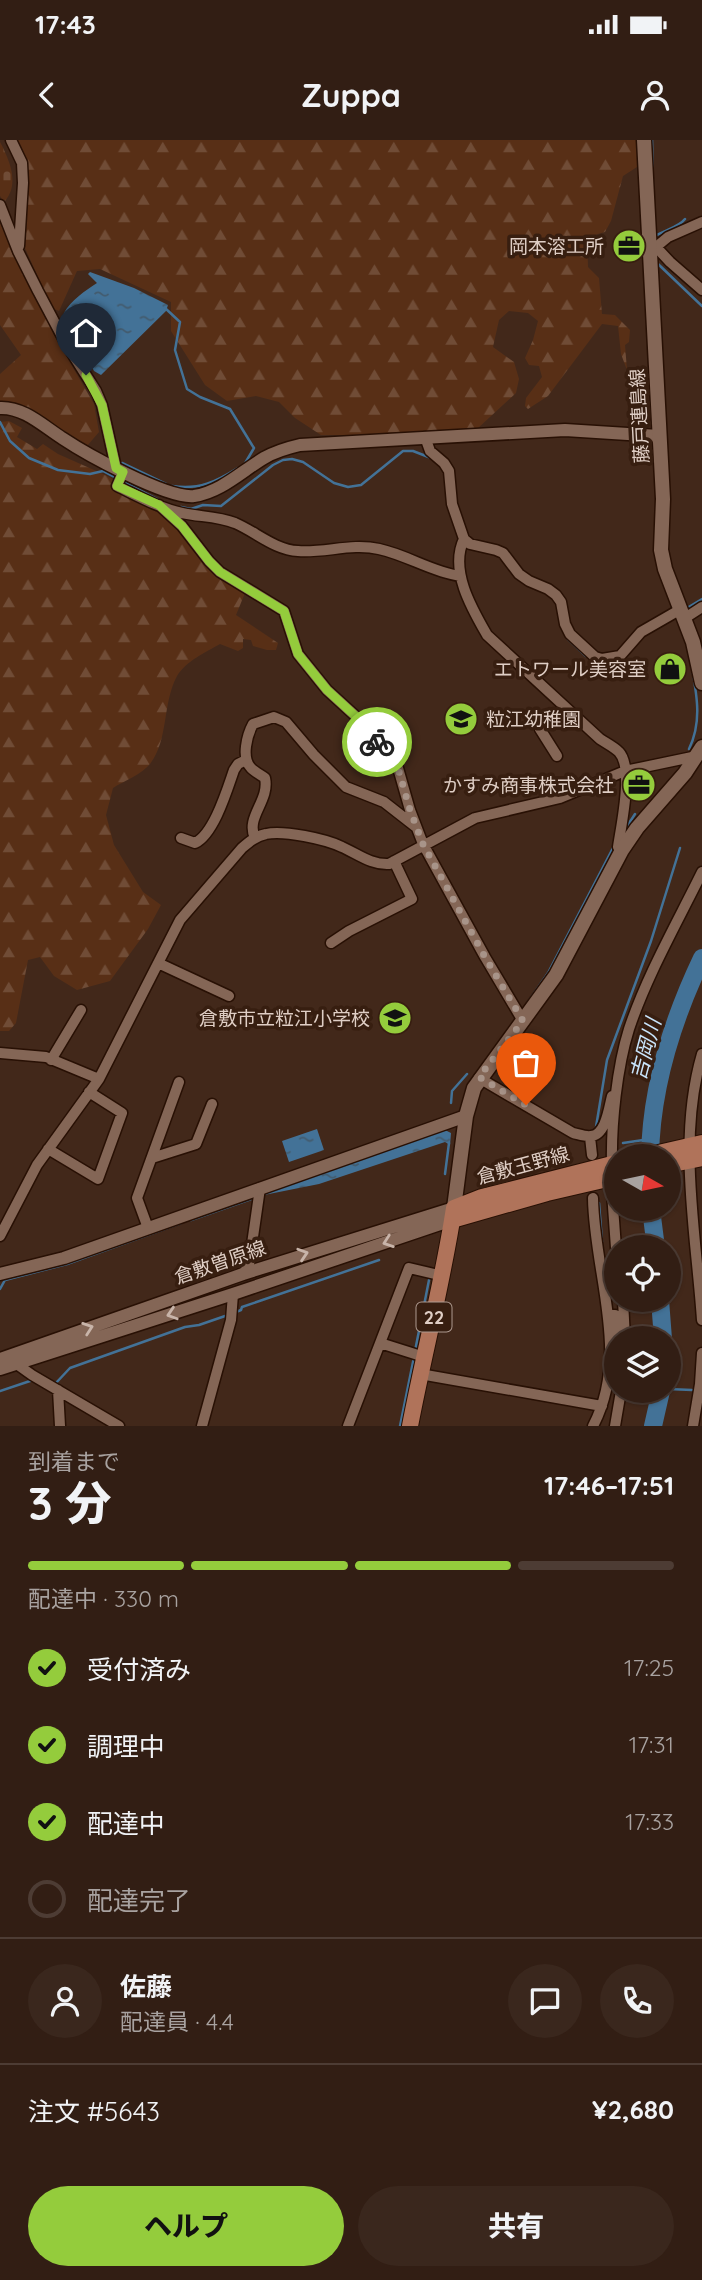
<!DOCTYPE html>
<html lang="ja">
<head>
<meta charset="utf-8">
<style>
	:root { --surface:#321e14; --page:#3a271d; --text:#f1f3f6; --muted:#a8a2a0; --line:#4d3c34; --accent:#94cc3c }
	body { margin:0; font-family:Quicksand,"Noto Sans JP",sans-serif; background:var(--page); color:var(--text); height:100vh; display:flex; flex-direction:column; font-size:26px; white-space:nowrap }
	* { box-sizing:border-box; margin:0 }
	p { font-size:23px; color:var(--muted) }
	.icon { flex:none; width:38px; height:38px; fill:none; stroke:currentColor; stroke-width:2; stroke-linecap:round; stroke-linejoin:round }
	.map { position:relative; height:1286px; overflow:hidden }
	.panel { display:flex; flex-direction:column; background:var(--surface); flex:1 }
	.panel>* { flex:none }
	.needle { width:46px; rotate:99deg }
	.tools { position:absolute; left:604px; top:1004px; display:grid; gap:14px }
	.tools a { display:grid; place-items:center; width:77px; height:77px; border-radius:50%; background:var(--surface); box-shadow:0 2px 5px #0004,0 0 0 2px var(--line); font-size:35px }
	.pin { position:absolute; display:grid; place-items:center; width:60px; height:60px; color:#fff; margin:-72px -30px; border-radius:50% 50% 50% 0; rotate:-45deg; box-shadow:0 0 7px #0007 }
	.pin .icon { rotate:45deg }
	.courier { position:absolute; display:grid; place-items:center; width:70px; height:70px; margin:-35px; border:5px solid #94cc3c; border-radius:50%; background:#fff; color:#222; box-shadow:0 2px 9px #0007 }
	.head em { font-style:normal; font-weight:800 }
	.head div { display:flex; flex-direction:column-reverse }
	.head { display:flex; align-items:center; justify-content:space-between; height:119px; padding:0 28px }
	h1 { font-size:46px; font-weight:800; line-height:52px }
	.bar { display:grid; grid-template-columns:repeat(4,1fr); gap:10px 7px; align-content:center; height:84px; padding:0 28px }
	.bar i { height:9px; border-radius:5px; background:var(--line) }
	.bar .selected { background:var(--accent) }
	.bar p { grid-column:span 4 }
	.line { display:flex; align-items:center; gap:18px; padding:0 28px; border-top:2px solid var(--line) }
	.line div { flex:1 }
	.round { display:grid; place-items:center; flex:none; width:74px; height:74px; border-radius:37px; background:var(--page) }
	ol { padding:0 28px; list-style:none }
	li { display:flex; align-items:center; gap:21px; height:77px }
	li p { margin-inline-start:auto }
	li .icon { padding:7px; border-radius:50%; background:var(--accent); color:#111; stroke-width:4 }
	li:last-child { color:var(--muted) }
	li i { width:38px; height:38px; border:4px solid var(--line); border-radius:50% }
	.button { display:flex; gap:14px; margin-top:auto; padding:14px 28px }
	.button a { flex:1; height:80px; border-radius:42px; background:var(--accent); color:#111; font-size:28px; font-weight:800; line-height:80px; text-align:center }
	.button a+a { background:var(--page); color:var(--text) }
	.status { display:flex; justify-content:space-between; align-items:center; height:49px; padding:0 35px; background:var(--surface); direction:ltr }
	.status svg { height:19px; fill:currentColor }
	header { display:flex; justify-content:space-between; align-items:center; height:91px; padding:0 28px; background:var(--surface); font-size:32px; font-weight:800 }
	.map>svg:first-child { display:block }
	.forest { fill:url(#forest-firs) }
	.cemetery { fill:url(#cemetery-stones) }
	.water { fill:url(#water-ripples) }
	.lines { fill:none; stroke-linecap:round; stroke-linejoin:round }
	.stream { stroke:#437297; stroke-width:2.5 }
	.river { stroke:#437297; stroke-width:18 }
	.minor-casing { stroke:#281004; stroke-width:13 }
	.tertiary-casing { stroke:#281004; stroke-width:15 }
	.secondary-casing { stroke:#281004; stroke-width:17 }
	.primary-casing { stroke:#281004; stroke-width:18 }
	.minor { stroke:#846656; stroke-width:10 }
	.tertiary { stroke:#846656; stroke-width:12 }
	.secondary { stroke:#846656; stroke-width:14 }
	.primary { stroke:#b0735a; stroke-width:16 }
	.oneway { stroke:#c8b4a9 }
	.done { stroke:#a89489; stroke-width:7; stroke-dasharray:0 12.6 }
	.route { stroke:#94cc3c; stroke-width:9 }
	.labels { text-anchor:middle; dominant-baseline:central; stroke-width:7; stroke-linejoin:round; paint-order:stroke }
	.shield { fill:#371e10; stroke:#ad998f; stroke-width:2 }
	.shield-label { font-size:18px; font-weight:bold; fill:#dfcec5 }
	.poi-label { font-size:19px; fill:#dfcec5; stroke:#371e10; text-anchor:end }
	.street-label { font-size:19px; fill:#dfcec5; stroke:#371e10 }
	.water-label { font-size:21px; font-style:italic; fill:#c9e5fc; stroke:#371e10 }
</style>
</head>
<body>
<div class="status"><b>17:43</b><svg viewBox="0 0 49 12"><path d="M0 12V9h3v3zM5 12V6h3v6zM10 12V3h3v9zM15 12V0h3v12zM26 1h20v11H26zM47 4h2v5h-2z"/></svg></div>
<header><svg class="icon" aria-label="back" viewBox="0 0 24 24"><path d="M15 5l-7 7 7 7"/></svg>Zuppa<svg class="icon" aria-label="person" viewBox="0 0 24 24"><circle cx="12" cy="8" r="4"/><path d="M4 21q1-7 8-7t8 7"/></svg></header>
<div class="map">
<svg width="702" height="1286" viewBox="0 0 702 1286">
	<defs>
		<pattern id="forest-firs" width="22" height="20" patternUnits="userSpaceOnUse" patternTransform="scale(1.75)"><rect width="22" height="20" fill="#582f16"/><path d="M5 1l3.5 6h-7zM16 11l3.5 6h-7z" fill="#704c36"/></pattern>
		<pattern id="cemetery-stones" width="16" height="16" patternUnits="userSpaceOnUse" patternTransform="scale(1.75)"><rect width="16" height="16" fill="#582f16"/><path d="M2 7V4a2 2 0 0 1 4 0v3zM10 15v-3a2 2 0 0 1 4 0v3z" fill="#704c36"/></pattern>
		<pattern id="water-ripples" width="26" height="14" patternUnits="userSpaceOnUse" patternTransform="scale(1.75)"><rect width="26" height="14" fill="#437297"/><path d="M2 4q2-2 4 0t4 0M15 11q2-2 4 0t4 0" fill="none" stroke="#435b6e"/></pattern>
	</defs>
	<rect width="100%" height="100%" fill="#42281a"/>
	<path class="forest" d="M12 0H637V27L623 36 611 81 605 92 587 97 588 127 599 138 602 174 615 175 630 190 629 202 625 205 627 230 621 214 618 186 602 184 548 256 528 269 525 266 526 258 542 237 539 226 529 225 525 218 533 200 538 181 528 173 509 171 499 180 493 207 514 222 519 239 516 253 477 289 378 295H321L295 278 279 262 256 256 227 261 205 245 171 191V162L100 129 77 131 59 171 52 168 25 108 27 22Z
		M0 83 54 195 94 264 99 292 87 306 0 263V234L21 215 0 185Z
		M9 281 22 288 17 297 37 309 43 304 58 314 103 334 184 376V392L245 453 236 475 278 503 276 510H267L253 506 251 500 243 499V508L238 511 220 504C206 512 186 521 177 536 162 564 169 599 150 624 142 634 124 641 113 648L106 675 114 705 143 752 161 765 148 789 110 841 77 850 54 836 40 817 28 820 16 883 9 891H0V282Z"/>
	<path class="cemetery" d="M0 2C10 21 20 45 4 62L0 56Z"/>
	<path class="water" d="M90 132 134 148 168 165 166 171 101 235 94 231 64 173C71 160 85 151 97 143L88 134Z
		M317 989 324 1010 289 1022 282 1001Z
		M445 990 451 993 450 1005 445 1002 319 1044 264 1055 267 1052Z"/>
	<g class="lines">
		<path class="stream" d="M652 0 653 49
			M655 96C665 90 679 87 685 79
			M657 123 702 166
			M165 168 180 182 175 210 187 249 200 257 230 269 252 305 254 308 244 325
			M0 282 10 301 29 318 58 330 90 334 103 331 118 339
			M122 323 166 344
			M124 342 161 361
			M172 346C200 350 215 342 238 328
			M181 367 191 369 203 365 221 366 273 325 283 320 292 319 303 322 334 343 348 347 361 345 403 311H413L431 318
			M687 468 702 459
			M568 499 586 516
			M602 523 607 524 619 521
			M689 609C702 582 697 556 692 528
			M626 688 635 674
			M528 862 548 833 614 706
			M451 963 452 951 467 934
			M596 987 607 920 651 801 680 708
			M623 1003 650 999
			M445 1034 449 1003
			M599 1063 602 1102
			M191 1080 254 1058
			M0 1149 5 1140 67 1124 181 1083
			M236 1172 241 1170 242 1167 379 1120
			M415 1211 430 1135
			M55 1244 70 1228 185 1187 199 1185 228 1175
			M668 1249 692 1250
			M0 1251 30 1241
			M400 1286 414 1217"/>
		<path class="river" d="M650 1017C651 947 672 881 702 818
			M651 1069 656 1108
			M660 1160 663 1199
			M653 1286 661 1251"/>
		<defs>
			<path id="minor" d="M11 0 22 23 23 43 19 106
				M0 65 18 111 38 151 65 202 96 251 102 265 116 328
				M656 107 670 122 702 150
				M652 108 656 107 668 97 702 82
				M425 297 430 311 444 323 449 331 452 364 464 399 470 404 496 410 503 413 519 434 529 441 548 449 556 455 561 462 565 484 570 494 595 517 602 519 620 516 641 492 681 469
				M123 332 117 346C138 356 159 368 182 373 200 377 217 376 235 383 256 392 275 410 298 411 325 413 352 403 379 409 407 415 432 432 460 436
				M159 365 182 386 209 421 220 432 284 471 298 514 327 550 362 582 398 628 410 670 423 704 485 817 523 881
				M464 399C449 430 472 469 487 495L600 599C606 603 614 607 619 612 634 628 621 686 618 707L622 710
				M685 478 702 467
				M557 616 540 589 566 569
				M181 698 195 703C214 694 227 650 234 630L238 624 246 620
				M255 698C245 677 270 661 265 638 261 635 255 632 251 628 241 618 247 595 253 584L274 577 286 582 314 615 346 647 384 662 416 687
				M331 803 349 791 412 759 394 721
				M158 823 229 856
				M0 913 46 917 99 939
				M702 914C677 1000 696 1092 702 1180
				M51 920 81 870
				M479 938 573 993C578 994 586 997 591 996 606 995 609 967 612 956
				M590 997 592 1015
				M48 1009 98 1039 122 973 89 952
				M152 1018 196 1004 212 964
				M612 1024C611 984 617 927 629 889 647 835 677 783 702 732
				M611 1039 616 1108
				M148 1088 137 1058 179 942
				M0 1096 37 1025 99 939 180 780 242 708C249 702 256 696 266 694 283 690 326 699 342 707 358 714 371 725 389 724L475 678 560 658 625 631 697 616
				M243 1134 249 1125 260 1048
				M623 1160 625 1199
				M608 1175H615L619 1199
				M380 1203 418 1215
				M11 1220 32 1235 119 1286
				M420 1234 602 1266
				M58 1250 60 1286
				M202 1286 231 1180 233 1154
				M348 1286 409 1128 443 1136
				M593 1286C631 1214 594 1134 593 1058
				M615 1286 621 1251
				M693 1286 700 1244 702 1213"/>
			<path id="tertiary" d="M0 268C24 267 43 286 62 298 86 314 167 359 194 356 221 352 242 331 264 318 276 311 287 308 300 305L565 290 659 296
				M0 1134 64 1118 466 976
				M0 1219 243 1134 454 1068
				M0 1229 233 1154 452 1080"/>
			<path id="secondary" d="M644 0 663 359 661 410 665 429 693 502 702 543
				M454 1068 466 976 474 948 556 835 622 710 637 688 685 633 702 607"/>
			<path id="primary" d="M641 1017 702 1003
				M668 1025 702 1018
				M452 1080 547 1053 616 1037
				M410 1286C424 1213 443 1141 454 1068L482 1057 616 1023"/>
		</defs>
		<use href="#minor" class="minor-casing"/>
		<use href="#tertiary" class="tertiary-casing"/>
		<use href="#secondary" class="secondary-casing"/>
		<use href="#primary" class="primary-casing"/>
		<use href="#minor" class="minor"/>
		<use href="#tertiary" class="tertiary"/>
		<use href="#secondary" class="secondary"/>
		<use href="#primary" class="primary"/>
	</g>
	<defs><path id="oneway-chevron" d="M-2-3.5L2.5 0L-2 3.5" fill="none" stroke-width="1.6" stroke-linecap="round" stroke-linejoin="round" transform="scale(1.75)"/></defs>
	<g class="oneway">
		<use href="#oneway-chevron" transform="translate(388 1102) rotate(161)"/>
		<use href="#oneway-chevron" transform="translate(303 1114) rotate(-18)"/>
		<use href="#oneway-chevron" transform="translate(172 1174) rotate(162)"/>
		<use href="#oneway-chevron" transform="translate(88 1188) rotate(-19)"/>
	</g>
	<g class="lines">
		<path class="done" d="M377 602 398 628 410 670 423 704 485 817 523 881 479 937 526 965"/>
		<path class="route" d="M86 235 102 265 116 328 123 332 117 346 159 365 182 386 209 421 220 432 284 471 298 514 327 550 362 582 377 602"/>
	</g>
	<defs>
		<symbol id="office-disc" viewBox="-11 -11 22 22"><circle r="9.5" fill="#94cc3c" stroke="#371e10"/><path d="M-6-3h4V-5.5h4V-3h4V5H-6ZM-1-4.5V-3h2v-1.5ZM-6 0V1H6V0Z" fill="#111"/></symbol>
		<symbol id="shop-disc" viewBox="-11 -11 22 22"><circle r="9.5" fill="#94cc3c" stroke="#371e10"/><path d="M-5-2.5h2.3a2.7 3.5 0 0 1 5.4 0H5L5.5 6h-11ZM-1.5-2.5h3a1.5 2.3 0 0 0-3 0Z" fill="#111"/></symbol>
		<symbol id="school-disc" viewBox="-11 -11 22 22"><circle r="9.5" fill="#94cc3c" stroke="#371e10"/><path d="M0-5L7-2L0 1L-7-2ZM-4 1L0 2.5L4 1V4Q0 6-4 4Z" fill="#111"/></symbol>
	</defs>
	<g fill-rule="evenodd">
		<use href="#office-disc" x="610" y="87" width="38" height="38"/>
		<use href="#shop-disc" x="651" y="510" width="38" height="38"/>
		<use href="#school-disc" x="442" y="560" width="38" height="38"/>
		<use href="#office-disc" x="620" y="626" width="38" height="38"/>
		<use href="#school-disc" x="376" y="859" width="38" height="38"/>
	</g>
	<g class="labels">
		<rect class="shield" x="416.5" y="1162.5" width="35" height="29" rx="5"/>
		<g class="shield-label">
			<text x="434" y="1177">22</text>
		</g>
		<g class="poi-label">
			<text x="604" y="106">岡本溶工所</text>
			<text x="646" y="529">エトワール美容室</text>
			<text x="486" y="579" text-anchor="start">粒江幼稚園</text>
			<text x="614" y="645">かすみ商事株式会社</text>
			<text x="370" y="878">倉敷市立粒江小学校</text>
		</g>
		<g class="street-label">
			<text transform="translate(639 276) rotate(-93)">藤戸連島線</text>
			<text transform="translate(523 1025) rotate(-15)">倉敷玉野線</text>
			<text transform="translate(220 1122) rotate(-19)">倉敷曽原線</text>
		</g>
		<g class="water-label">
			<text transform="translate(645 909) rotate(-75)">吉岡川</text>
		</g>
	</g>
</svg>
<div class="tools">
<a><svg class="needle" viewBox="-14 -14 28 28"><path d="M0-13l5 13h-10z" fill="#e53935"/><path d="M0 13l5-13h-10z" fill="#a8a2a0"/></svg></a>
<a><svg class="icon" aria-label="locate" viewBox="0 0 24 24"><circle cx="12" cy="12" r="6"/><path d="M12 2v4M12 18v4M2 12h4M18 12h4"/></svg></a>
<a><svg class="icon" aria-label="layers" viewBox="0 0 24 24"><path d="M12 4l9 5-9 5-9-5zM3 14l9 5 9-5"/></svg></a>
</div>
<div class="pin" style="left:526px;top:965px;background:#ea580c"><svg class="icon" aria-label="bag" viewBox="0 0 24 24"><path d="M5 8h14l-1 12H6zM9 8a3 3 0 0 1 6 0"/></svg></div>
<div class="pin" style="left:86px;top:235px;background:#1f2937"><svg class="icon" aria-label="home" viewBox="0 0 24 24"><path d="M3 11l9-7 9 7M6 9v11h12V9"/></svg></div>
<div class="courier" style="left:377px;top:602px"><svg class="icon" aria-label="bike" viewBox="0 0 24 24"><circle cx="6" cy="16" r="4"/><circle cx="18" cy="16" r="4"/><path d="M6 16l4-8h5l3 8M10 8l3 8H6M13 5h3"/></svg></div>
</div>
<section class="panel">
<div class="head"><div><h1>3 分</h1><p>到着まで</p></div><em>17:46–17:51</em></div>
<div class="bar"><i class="selected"></i><i class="selected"></i><i class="selected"></i><i></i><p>配達中 · 330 m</p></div>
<ol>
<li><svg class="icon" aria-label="check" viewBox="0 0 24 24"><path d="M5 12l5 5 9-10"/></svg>受付済み<p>17:25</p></li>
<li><svg class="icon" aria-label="check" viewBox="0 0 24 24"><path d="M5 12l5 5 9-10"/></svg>調理中<p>17:31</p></li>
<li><svg class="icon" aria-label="check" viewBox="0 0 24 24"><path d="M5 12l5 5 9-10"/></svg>配達中<p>17:33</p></li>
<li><i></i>配達完了</li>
</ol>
<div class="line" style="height:126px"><a class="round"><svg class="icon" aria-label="person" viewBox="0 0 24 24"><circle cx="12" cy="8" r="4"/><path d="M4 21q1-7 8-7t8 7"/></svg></a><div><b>佐藤</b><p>配達員 · 4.4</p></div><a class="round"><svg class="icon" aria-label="chat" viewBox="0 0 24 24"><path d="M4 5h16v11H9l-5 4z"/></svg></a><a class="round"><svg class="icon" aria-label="phone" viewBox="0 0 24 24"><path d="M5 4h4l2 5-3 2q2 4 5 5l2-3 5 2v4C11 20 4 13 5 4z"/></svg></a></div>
<div class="line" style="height:91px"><div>注文 #5643</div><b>¥2,680</b></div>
<div class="button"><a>ヘルプ</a><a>共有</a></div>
</section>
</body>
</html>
